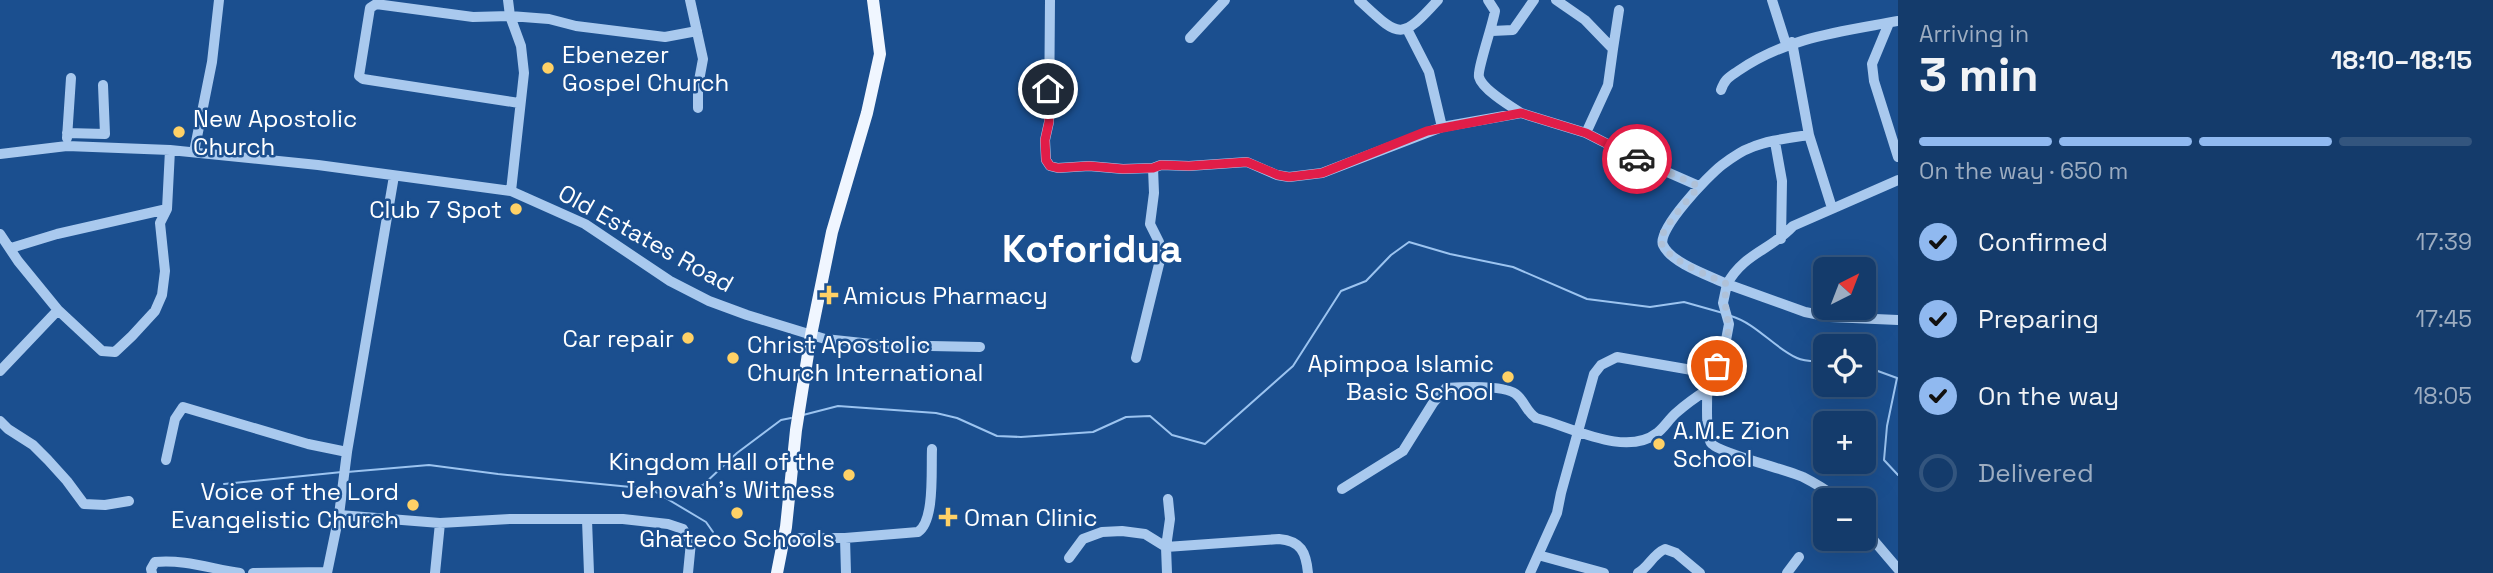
<!DOCTYPE html>
<html lang="en">
<head>
<meta charset="utf-8">
<style>
	:root { --surface:#143b6b; --page:#1d4271; --text:#f1f3f6; --muted:#9dadc1; --line:#33557e; --accent:#90b9f0 }
	body { margin:0; font-family:"Space Grotesk",sans-serif; background:var(--page); color:var(--text); height:100vh; display:flex; flex-direction:column; font-size:26px; white-space:nowrap }
	* { box-sizing:border-box; margin:0 }
	p { font-size:23px; color:var(--muted) }
	.icon { flex:none; width:38px; height:38px; fill:none; stroke:currentColor; stroke-width:2; stroke-linecap:round; stroke-linejoin:round }
	.map { position:relative; flex:1; overflow:hidden }
	.panel { display:flex; flex-direction:column; background:var(--surface); width:595px }
	.panel>* { flex:none }
	.needle { width:46px; rotate:42deg }
	.fabs { position:absolute; left:1813px; top:257px; display:grid; gap:14px }
	.fabs a { display:grid; place-items:center; width:63px; height:63px; border-radius:10px; background:var(--surface); box-shadow:0 7px 28px #0002,0 0 0 2px var(--line); font-size:35px }
	.pin { position:absolute; display:grid; place-items:center; width:60px; height:60px; color:#fff; margin:-30px; border:4px solid #fff; border-radius:50%; box-shadow:0 2px 7px #0007 }
	.courier { position:absolute; display:grid; place-items:center; width:70px; height:70px; margin:-35px; border:5px solid #e11d48; border-radius:50%; background:#fff; color:#222; box-shadow:0 2px 9px #0007 }
	.headline em { font-style:normal; font-weight:700 }
	.headline div { display:flex; flex-direction:column-reverse }
	.headline { display:flex; align-items:center; justify-content:space-between; height:119px; padding:0 21px }
	h1 { font-size:46px; font-weight:700; line-height:52px }
	.bar { display:grid; grid-template-columns:repeat(4,1fr); gap:10px 7px; align-content:center; height:84px; padding:0 21px }
	.bar i { height:9px; border-radius:5px; background:var(--line) }
	.bar .current { background:var(--accent) }
	.bar p { grid-column:span 4 }
	ol { padding:0 21px; list-style:none }
	li { display:flex; align-items:center; gap:21px; height:77px }
	li p { margin-inline-start:auto }
	li .icon { padding:7px; border-radius:50%; background:var(--accent); color:#111; stroke-width:4 }
	li:last-child { color:var(--muted) }
	li i { width:38px; height:38px; border:4px solid var(--line); border-radius:50% }
	main { display:flex; flex:1; min-height:0 }
	.map>svg:first-child { display:block }
	.lines { fill:none; stroke-linecap:round; stroke-linejoin:round }
	.stream { stroke:#9cc4f0; stroke-width:2 }
	.minor { stroke:#a9c9ee; stroke-width:10 }
	.major { stroke:#f0f6ff; stroke-width:12 }
	.done { stroke:#afc1d8; stroke-width:7; stroke-dasharray:0 12.6 }
	.route { stroke:#e11d48; stroke-width:9 }
	.poi-dot { fill:#ffd166; stroke:#1b4f8f; stroke-width:2.5 }
	.labels { text-anchor:middle; dominant-baseline:central; stroke-width:5; stroke-linejoin:round; paint-order:stroke }
	.poi-label { font-size:24px; fill:#fff; stroke:#1b4f8f; text-anchor:start }
	.street-label { font-size:24px; fill:#fff; stroke:#1b4f8f }
	.town-label { font-size:38px; font-weight:bold; fill:#fff; stroke:#1b4f8f }
</style>
</head>
<body>
<main>
<div class="map">
<svg width="1898" height="573" viewBox="0 0 1898 573">
	<rect width="100%" height="100%" fill="#1b4f8f"/>
	<g class="lines">
		<path class="stream" d="M1731 316C1757 324 1773 347 1797 358 1805 362 1817 361 1825 362
			M1864 366 1897 378 1887 426 1884 460 1898 475
			M803 415 838 406 936 413 957 418 997 436 1021 437 1093 432 1126 417 1150 416 1172 435 1205 444 1293 366 1341 291 1366 281 1391 255 1409 242 1450 254 1513 267 1587 299 1650 307 1684 302 1723 313
			M347 472 429 465 498 474 682 492 703 485 737 453 781 420 791 418
			M224 484 342 472
			M654 491 706 522 713 532"/>
		<path class="minor" d="M508 0 510 16 521 46 524 73 511 191
			M690 0 703 59 698 86V108
			M1050 0 1049 122 1045 140 1046 160 1050 166 1058 168 1089 166 1123 169 1153 168 1161 165 1189 166 1247 162 1277 175 1289 177 1322 173 1442 127 1521 113 1586 133 1635 158 1699 186
			M1359 0C1399 37 1400 42 1438 0
			M1488 0 1495 11C1493 24 1477 70 1479 77 1482 89 1510 106 1521 113
			M1556 0 1585 20 1613 49 1608 85 1586 133
			M1772 0 1786 44
			M1889 23 1872 64 1874 81 1898 157
			M1407 29 1429 72 1442 127
			M1492 31 1513 30 1534 0
			M1190 38 1225 0
			M1792 42 1809 135 1832 208
			M1613 49 1619 10
			M1721 90C1725 79 1728 78 1738 71 1788 37 1839 32 1898 21
			M519 103 363 79 359 76 360 70 370 8 376 4 473 17 510 16 549 19 576 26 665 37 697 31
			M67 133 105 134 103 85
			M1809 135C1790 138 1768 140 1750 148 1741 151 1730 159 1722 165 1709 175 1656 230 1663 245 1671 263 1710 276 1727 284 1744 253 1771 250 1793 226L1898 180
			M67 138 71 78
			M1775 142 1782 181 1781 239
			M194 152 212 62 219 0
			M0 154 67 146 170 150 318 165 511 191 585 224 670 281 709 301 747 315 825 339 881 345 980 347
			M0 234 18 261 58 310 102 351 115 352 132 336 155 311 162 295 165 271 160 223 167 209 170 150
			M11 248 57 234 167 209
			M1136 358 1161 256 1159 242 1150 224 1154 193 1153 168
			M0 371 58 310
			M1709 373C1707 385 1705 435 1711 443 1718 453 1785 469 1803 477 1815 483 1829 492 1840 500
			M0 421 8 429 33 445 48 460 67 481 84 504 105 505 129 501
			M166 460 175 419 183 407 308 444 347 452
			M1342 489 1403 451 1433 403 1446 388C1461 387 1508 384 1518 396 1525 403 1527 412 1536 418 1570 426 1625 458 1657 433 1664 428 1669 419 1676 413 1685 405 1696 397 1707 390
			M339 515 440 523 510 519H623L668 524 683 529 691 542 688 573
			M587 520 589 573
			M1864 529 1898 569
			M783 538H845L918 532C935 521 931 470 932 449
			M845 538 846 573
			M1538 555 1604 573
			M1069 558 1083 539 1102 532 1122 531 1145 534 1166 547 1279 539C1301 541 1306 552 1308 573
			M152 573 151 569 155 562C184 559 212 569 240 573
			M253 573 327 572
			M327 573 339 515 347 452 394 176
			M435 573 440 523
			M1167 573 1166 547 1170 519 1168 499
			M1530 573 1557 513 1561 493 1594 374 1601 365 1617 357 1709 373 1717 366 1723 356 1729 324 1723 303 1727 284 1805 312 1830 317 1898 320
			M1638 573C1649 567 1653 554 1665 549L1676 553 1700 573
			M1787 573 1799 557"/>
		<path class="major" d="M777 573 786 527 796 430 811 335 832 232 867 113 880 54 873 0"/>
	</g>
	<g class="lines">
		<path class="done" d="M1637 159 1699 186C1691 197 1662 227 1661 240 1661 258 1712 277 1727 284 1723 305 1726 304 1728 323 1730 336 1723 354 1717 366"/>
		<path class="route" d="M1048 89 1049 122 1045 140 1046 160 1050 166 1058 168 1089 166 1123 169 1153 168 1161 165 1189 166 1247 162 1278 175 1289 177 1322 173 1427 131 1521 113 1586 133 1637 159"/>
	</g>
	<g class="poi-dot">
		<circle cx="548" cy="68" r="7"/>
		<circle cx="179" cy="132" r="7"/>
		<circle cx="516" cy="209" r="7"/>
		<path d="M825.5 284.5h7v7h7v7h-7v7h-7v-7h-7v-7h7z"/>
		<circle cx="688" cy="338" r="7"/>
		<circle cx="733" cy="358" r="7"/>
		<circle cx="1508" cy="377" r="7"/>
		<circle cx="1659" cy="444" r="7"/>
		<circle cx="849" cy="475" r="7"/>
		<circle cx="413" cy="505" r="7"/>
		<circle cx="737" cy="513" r="7"/>
		<path d="M944.5 506.5h7v7h7v7h-7v7h-7v-7h-7v-7h7z"/>
	</g>
	<g class="labels">
		<g class="poi-label">
			<text x="562" y="54">Ebenezer<tspan x="562" dy="28">Gospel Church</tspan></text>
			<text x="193" y="118">New Apostolic<tspan x="193" dy="28">Church</tspan></text>
			<text x="502" y="209" text-anchor="end">Club 7 Spot</text>
			<text x="843" y="295">Amicus Pharmacy</text>
			<text x="674" y="338" text-anchor="end">Car repair</text>
			<text x="747" y="344">Christ Apostolic<tspan x="747" dy="28">Church International</tspan></text>
			<text x="1494" y="363" text-anchor="end">Apimpoa Islamic<tspan x="1494" dy="28">Basic School</tspan></text>
			<text x="1673" y="430">A.M.E Zion<tspan x="1673" dy="28">School</tspan></text>
			<text x="835" y="461" text-anchor="end">Kingdom Hall of the<tspan x="835" dy="28">Jehovah's Witness</tspan></text>
			<text x="399" y="491" text-anchor="end">Voice of the Lord<tspan x="399" dy="28">Evangelistic Church</tspan></text>
			<text x="964" y="517">Oman Clinic</text>
			<text x="737" y="538" text-anchor="middle">Ghateco Schools</text>
		</g>
		<g class="street-label">
			<text transform="translate(646 238) rotate(29)">Old Estates Road</text>
		</g>
		<g class="town-label">
			<text x="1092" y="249">Koforidua</text>
		</g>
	</g>
</svg>
<div class="fabs">
<a><svg class="needle" viewBox="-14 -14 28 28"><path d="M0-13l5 13h-10z" fill="#e53935"/><path d="M0 13l5-13h-10z" fill="#9dadc1"/></svg></a>
<a><svg class="icon" aria-label="locate" viewBox="0 0 24 24"><circle cx="12" cy="12" r="6"/><path d="M12 2v4M12 18v4M2 12h4M18 12h4"/></svg></a>
<a>+</a>
<a>−</a>
</div>
<div class="pin" style="left:1717px;top:366px;background:#ea580c"><svg class="icon" aria-label="bag" viewBox="0 0 24 24"><path d="M5 8h14l-1 12H6zM9 8a3 3 0 0 1 6 0"/></svg></div>
<div class="pin" style="left:1048px;top:89px;background:#1f2937"><svg class="icon" aria-label="home" viewBox="0 0 24 24"><path d="M3 11l9-7 9 7M6 9v11h12V9"/></svg></div>
<div class="courier" style="left:1637px;top:159px"><svg class="icon" aria-label="car" viewBox="0 0 24 24"><path d="M5 17H2v-5l4-1 3-4h7l3 4 3 1v5h-3M9 17h6M6 11h13"/><circle cx="7" cy="17" r="2"/><circle cx="17" cy="17" r="2"/></svg></div>
</div>
<section class="panel">
<div class="headline"><div><h1>3 min</h1><p>Arriving in</p></div><em>18:10–18:15</em></div>
<div class="bar"><i class="current"></i><i class="current"></i><i class="current"></i><i></i><p>On the way · 650 m</p></div>
<ol>
<li><svg class="icon" aria-label="check" viewBox="0 0 24 24"><path d="M5 12l5 5 9-10"/></svg>Confirmed<p>17:39</p></li>
<li><svg class="icon" aria-label="check" viewBox="0 0 24 24"><path d="M5 12l5 5 9-10"/></svg>Preparing<p>17:45</p></li>
<li><svg class="icon" aria-label="check" viewBox="0 0 24 24"><path d="M5 12l5 5 9-10"/></svg>On the way<p>18:05</p></li>
<li><i></i>Delivered</li>
</ol>
</section>
</main>
</body>
</html>
